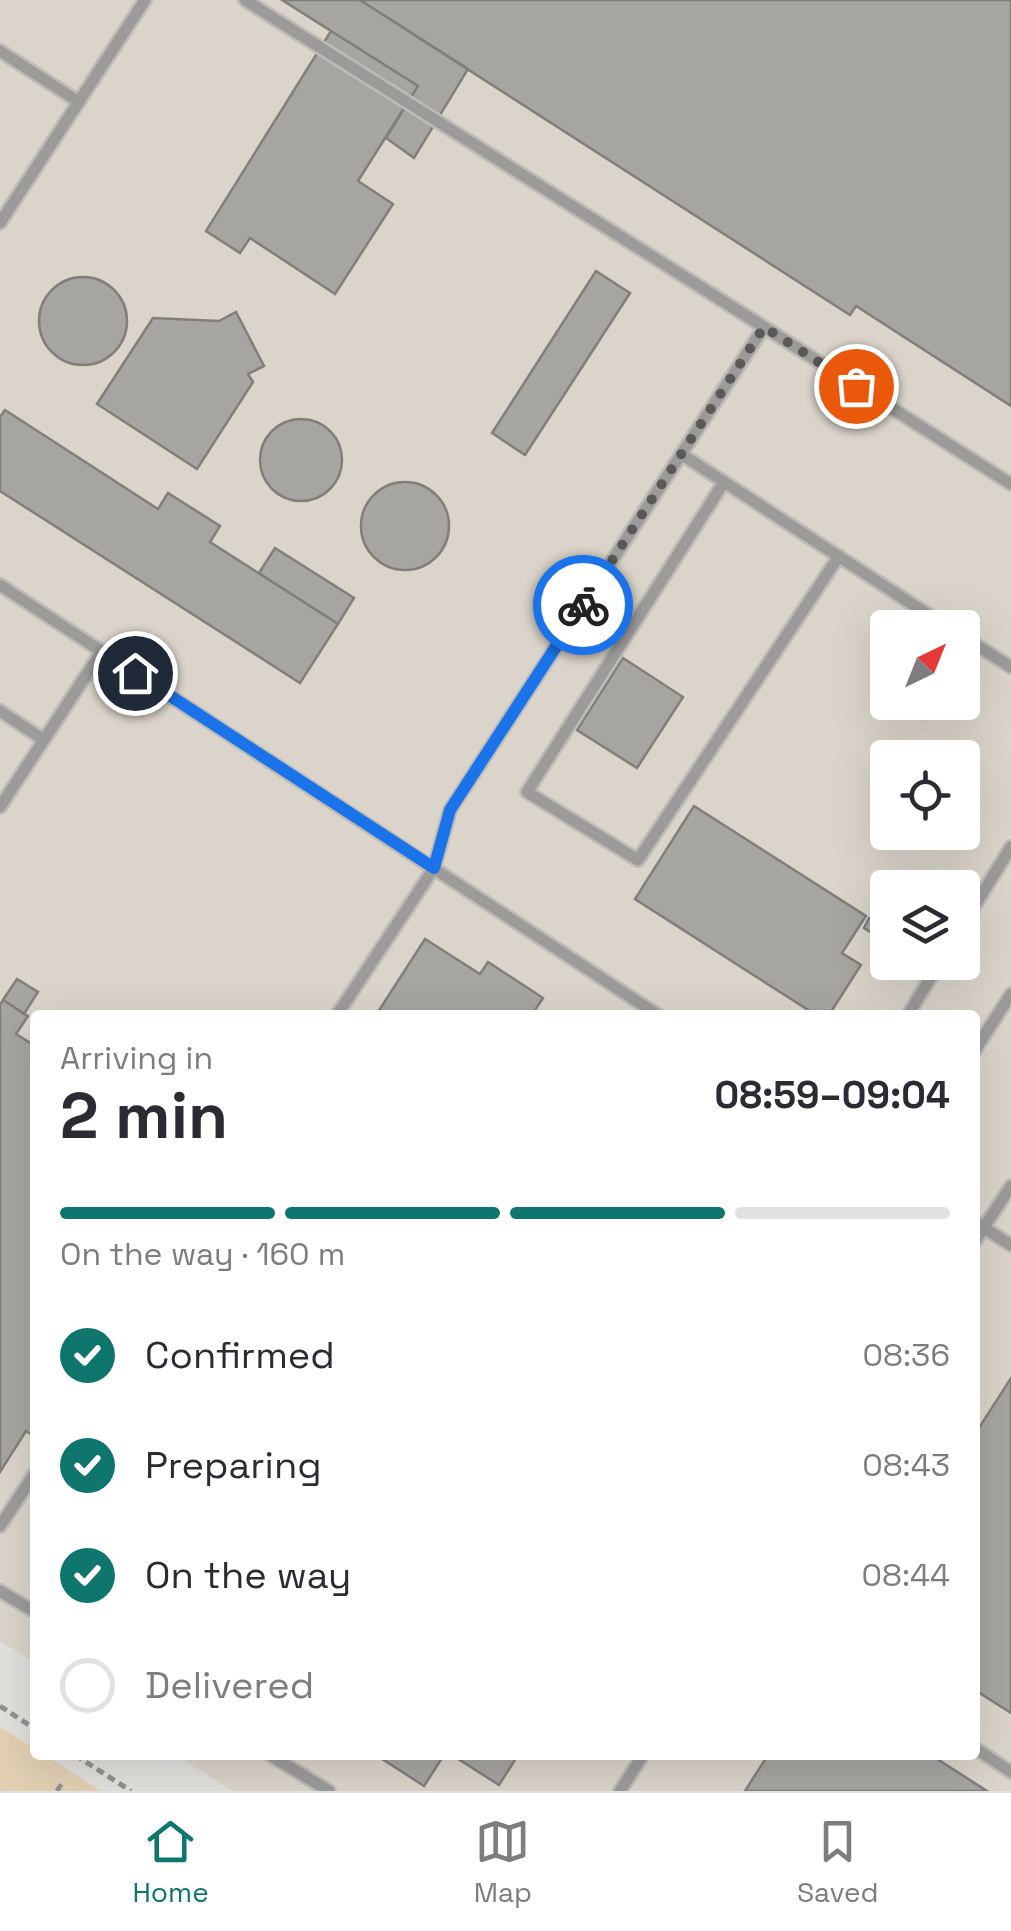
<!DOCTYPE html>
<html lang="en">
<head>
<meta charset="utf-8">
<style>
	:root { --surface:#fff; --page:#f7f7f7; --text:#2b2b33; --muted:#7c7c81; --line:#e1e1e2; --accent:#0f766e }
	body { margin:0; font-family:"Space Grotesk",sans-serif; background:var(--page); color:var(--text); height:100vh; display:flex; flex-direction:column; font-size:38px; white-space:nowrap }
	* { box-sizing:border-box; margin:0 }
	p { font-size:32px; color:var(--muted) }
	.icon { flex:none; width:55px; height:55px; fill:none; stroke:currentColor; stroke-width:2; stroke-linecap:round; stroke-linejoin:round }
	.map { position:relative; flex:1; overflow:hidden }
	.panel { position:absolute; left:30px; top:1010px; width:950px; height:750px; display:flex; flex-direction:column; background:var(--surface); border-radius:10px; box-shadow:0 10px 40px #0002 }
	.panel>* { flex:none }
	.needle { width:65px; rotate:43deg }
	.fabs { position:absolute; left:870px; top:610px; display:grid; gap:20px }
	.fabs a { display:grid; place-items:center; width:110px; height:110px; border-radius:10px; background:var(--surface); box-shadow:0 10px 40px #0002; font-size:50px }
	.pin { position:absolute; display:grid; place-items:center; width:85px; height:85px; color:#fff; margin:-42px; border:5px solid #fff; border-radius:50%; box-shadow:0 2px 10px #0007 }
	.courier { position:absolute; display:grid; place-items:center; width:100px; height:100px; margin:-50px; border:8px solid #1a73e8; border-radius:50%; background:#fff; color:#222; box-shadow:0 2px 12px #0007 }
	.headline em { font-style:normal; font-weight:700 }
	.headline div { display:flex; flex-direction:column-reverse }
	.headline { display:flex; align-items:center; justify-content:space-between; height:170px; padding:0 30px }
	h1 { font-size:65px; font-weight:700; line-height:75px }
	.bar { display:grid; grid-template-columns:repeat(4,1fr); gap:15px 10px; align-content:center; height:120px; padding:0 30px }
	.bar i { height:12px; border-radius:8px; background:var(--line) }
	.bar .active { background:var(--accent) }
	.bar p { grid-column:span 4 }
	ol { padding:0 30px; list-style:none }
	li { display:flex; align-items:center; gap:30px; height:110px }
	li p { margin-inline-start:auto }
	li .icon { padding:10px; border-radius:50%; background:var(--accent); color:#fff; stroke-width:4 }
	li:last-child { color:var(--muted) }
	li i { width:55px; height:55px; border:5px solid var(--line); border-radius:50% }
	.tabs { display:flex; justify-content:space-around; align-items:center; height:140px; border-top:2px solid var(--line); background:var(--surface); font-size:28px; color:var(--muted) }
	.tabs a { display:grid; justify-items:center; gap:5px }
	.tabs .active { color:var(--accent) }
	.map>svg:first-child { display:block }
	.built { fill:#dad4ca; fill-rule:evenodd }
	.green { fill:#e3d0b3 }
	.building { fill:#a7a5a2; stroke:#817f7c; stroke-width:2.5 }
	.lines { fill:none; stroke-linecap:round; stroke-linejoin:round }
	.lane-casing { stroke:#bcbbb8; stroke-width:16 }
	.path { stroke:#92918f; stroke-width:5; stroke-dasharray:8 5; stroke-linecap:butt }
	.lane { stroke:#9c9b9a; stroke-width:11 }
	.done { stroke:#5a5958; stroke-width:10; stroke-dasharray:0 18 }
	.route { stroke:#1a73e8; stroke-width:12 }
</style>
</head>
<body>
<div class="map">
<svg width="1011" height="1791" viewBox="0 0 1011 1791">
	<rect width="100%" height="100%" fill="#e2e0dd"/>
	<path class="built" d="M0 0H1011V1791H232L176 1755H975V1015H35V1663L0 1641ZM888 628H962V702H888ZM888 758H962V832H888ZM888 888H962V962H888Z"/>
	<path class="green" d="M0 1727 35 1749V1755H44L101 1791H0Z"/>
	<path class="building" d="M282 0H360L468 69 414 158 386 138 418 86Z
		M360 0H1011V406L856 306 850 315Z
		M331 31 418 86 358 181 393 204 335 294 250 238 240 253 206 231Z
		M596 271 630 293 525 455 492 433Z
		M39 321a44 44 0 1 1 88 0a44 44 0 1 1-88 0Z
		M236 312 264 366 248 374 253 382 197 469 97 404 153 318 219 321Z
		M5 410 158 509 168 493 220 526 210 542 338 624 300 683 0 491V417Z
		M260 460a41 41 0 1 1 82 0a41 41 0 1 1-82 0Z
		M361 526a44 44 0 1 1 88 0a44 44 0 1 1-88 0Z
		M275 548 354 598 338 624 259 573Z
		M623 658 683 697 637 768 577 730Z
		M694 806 866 916 842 953 861 965 829 1015H816L635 899Z
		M869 918 888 930 883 940 864 928Z
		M425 939 480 974 488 962 543 998 535 1010 543 1015H376Z
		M17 979 38 992 24 1014 3 1000Z
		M3 1000 28 1016 16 1034 35 1046V1437L26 1431 0 1472V1005Z
		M1011 1378V1713L975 1690V1434Z
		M376 1755H444L424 1786Z
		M452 1755H518L499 1785Z
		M768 1755H931L987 1791H745Z"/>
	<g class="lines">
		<defs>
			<path id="lane" d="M245 0 764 327
				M0 51 79 102
				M0 223 145 0
				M681 454 949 628
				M724 482 527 792 638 860 839 556
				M0 585 658 1015
				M962 636 1011 667
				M0 711 44 740
				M0 807 102 651
				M962 926 1011 847
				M337 1015 434 868 450 810 764 327 1011 484
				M908 1015 940 962
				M975 1050 1011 994
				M975 1222 1011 1245
				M975 1241 1011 1186
				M0 1526 35 1473
				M0 1591 35 1612
				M975 1748 1011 1772
				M270 1755 329 1791
				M620 1791 643 1755"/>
		</defs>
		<use href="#lane" class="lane-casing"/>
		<path class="path" d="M0 1706 35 1729
			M75 1755 131 1791
			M57 1791 62 1783"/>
		<use href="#lane" class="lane"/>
	</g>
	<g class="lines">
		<path class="done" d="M583 605 764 327 856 386"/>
		<path class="route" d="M135 673 434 868 450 810 583 605"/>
	</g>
</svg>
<div class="fabs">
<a><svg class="needle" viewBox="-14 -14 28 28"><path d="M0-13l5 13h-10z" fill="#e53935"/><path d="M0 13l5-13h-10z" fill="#7c7c81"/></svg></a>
<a><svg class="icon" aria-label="locate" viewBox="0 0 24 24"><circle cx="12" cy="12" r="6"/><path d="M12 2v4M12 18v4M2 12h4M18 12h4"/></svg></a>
<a><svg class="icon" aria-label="layers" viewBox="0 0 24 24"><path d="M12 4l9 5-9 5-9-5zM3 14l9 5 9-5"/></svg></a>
</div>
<div class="pin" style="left:856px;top:386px;background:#ea580c"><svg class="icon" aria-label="bag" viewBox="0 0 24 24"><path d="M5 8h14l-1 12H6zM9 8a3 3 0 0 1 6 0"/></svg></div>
<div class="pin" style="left:135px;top:673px;background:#1f2937"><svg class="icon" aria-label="home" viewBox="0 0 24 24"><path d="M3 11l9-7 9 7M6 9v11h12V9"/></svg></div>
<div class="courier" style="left:583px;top:605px"><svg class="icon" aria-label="bike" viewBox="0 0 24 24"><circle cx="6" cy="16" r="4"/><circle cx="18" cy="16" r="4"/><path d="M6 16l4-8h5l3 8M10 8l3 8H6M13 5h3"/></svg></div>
<section class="panel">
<div class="headline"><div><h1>2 min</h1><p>Arriving in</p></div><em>08:59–09:04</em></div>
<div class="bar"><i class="active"></i><i class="active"></i><i class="active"></i><i></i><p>On the way · 160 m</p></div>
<ol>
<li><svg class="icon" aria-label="check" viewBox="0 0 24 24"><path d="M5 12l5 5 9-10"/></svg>Confirmed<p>08:36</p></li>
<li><svg class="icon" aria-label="check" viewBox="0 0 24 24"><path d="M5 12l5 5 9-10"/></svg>Preparing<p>08:43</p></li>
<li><svg class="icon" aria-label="check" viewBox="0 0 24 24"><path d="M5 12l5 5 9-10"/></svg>On the way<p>08:44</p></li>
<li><i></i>Delivered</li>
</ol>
</section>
</div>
<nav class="tabs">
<a class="active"><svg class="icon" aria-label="home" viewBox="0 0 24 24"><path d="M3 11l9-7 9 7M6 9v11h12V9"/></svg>Home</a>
<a><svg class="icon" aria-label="map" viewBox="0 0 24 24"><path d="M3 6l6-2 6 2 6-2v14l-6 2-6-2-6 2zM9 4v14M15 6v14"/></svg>Map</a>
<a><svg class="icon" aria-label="saved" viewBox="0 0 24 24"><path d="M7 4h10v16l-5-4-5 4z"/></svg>Saved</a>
</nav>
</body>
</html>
